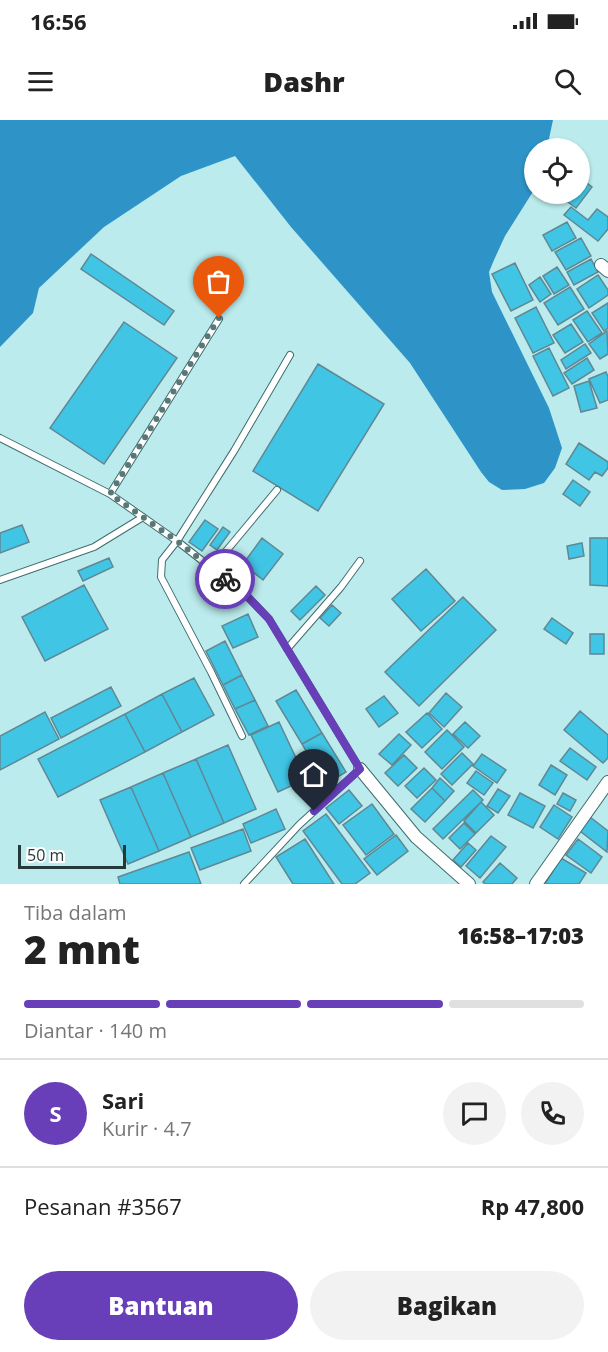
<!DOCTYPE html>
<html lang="id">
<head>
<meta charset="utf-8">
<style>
	:root { --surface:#fff; --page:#f2f2f2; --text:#222; --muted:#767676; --line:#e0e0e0; --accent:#683fb8 }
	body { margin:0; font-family:"Open Sans",sans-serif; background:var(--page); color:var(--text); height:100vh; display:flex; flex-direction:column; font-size:22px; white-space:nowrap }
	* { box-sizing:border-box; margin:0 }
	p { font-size:20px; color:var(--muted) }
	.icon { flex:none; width:33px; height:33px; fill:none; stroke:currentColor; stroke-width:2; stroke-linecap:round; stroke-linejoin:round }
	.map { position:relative; height:764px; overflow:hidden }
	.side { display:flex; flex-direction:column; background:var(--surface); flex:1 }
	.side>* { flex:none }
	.fabs { position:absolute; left:524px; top:18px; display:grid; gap:12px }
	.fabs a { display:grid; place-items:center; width:66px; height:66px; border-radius:50%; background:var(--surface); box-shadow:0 2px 4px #0004; font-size:30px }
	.scale { position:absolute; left:18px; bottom:15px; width:108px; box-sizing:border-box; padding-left:6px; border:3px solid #263939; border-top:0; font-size:16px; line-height:21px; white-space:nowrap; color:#263939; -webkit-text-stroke:4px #fff; paint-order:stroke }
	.pin { position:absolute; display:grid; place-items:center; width:51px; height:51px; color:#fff; margin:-62px -26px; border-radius:50% 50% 50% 0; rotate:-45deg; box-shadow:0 0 6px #0007 }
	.pin .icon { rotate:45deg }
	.courier { position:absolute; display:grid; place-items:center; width:60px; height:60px; margin:-30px; border:4px solid #683fb8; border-radius:50%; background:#fff; color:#222; box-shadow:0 2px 8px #0007 }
	.summary em { font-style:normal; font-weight:800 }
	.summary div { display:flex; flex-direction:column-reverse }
	.summary { display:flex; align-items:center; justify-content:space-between; height:102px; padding:0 24px }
	h1 { font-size:39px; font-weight:800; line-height:45px }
	.bar { display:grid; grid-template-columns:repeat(4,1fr); gap:9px 6px; align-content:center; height:72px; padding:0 24px }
	.bar i { height:8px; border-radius:4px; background:var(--line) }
	.bar .current { background:var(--accent) }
	.bar p { grid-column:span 4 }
	.line { display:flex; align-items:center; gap:15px; padding:0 24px; border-top:2px solid var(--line) }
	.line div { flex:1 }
	.round { display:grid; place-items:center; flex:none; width:63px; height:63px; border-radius:32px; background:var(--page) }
	.button { display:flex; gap:12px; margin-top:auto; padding:12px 24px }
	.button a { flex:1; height:69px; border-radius:36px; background:var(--accent); color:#fff; font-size:24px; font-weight:800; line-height:69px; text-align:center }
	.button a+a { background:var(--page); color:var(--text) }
	.status { display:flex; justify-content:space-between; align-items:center; height:42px; padding:0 30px; background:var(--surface); direction:ltr }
	.status svg { height:16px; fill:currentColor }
	header { display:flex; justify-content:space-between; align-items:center; height:78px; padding:0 24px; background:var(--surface); font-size:27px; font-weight:800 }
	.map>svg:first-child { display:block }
	.water { fill:#2e93c7 }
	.building { fill:#41c5e5; stroke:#5f8894; stroke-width:1.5 }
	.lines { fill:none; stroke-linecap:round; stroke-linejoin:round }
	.service-casing { stroke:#416d6f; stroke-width:8 }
	.minor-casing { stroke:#416d6f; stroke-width:14 }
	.service { stroke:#fff; stroke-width:6 }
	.minor { stroke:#fff; stroke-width:12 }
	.done { stroke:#5a7778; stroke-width:6; stroke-dasharray:0 10.8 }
	.route { stroke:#683fb8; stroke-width:8 }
</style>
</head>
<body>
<div class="status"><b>16:56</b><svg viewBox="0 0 49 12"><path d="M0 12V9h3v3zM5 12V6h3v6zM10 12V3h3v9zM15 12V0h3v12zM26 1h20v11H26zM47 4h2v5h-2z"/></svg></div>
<header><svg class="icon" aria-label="menu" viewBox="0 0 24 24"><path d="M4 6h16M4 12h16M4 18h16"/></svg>Dashr<svg class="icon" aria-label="search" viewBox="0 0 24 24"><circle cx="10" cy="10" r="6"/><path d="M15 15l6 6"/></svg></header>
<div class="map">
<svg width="608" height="764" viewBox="0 0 608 764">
	<rect width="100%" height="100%" fill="#bbebec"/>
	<path class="water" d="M0 0H553L547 28H534V70L505 116 494 140 489 152 492 172 549 288 562 328 555 348 544 363 525 369 502 370 489 362 481 352 410 243 291 107 235 36 181 56 104 107 39 168 33 193 0 227Z"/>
	<path class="building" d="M579 57 592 67 576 88 557 74H579Z
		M571 87 588 100 597 89 608 97V109L598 121 564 95Z
		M567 102 576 118 552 131 543 115Z
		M581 118 591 136 566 150 555 132Z
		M91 134 174 191 164 205 81 149Z
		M591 139 598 152 574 165 567 152Z
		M515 143 533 180 511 191 492 154Z
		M557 147 569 165 554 174 543 156Z
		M598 155 608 170V175L589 188 577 169Z
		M540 157 551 174 540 182 529 165Z
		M570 167 584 189 558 205 544 183Z
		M608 183V208L604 211 592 193Z
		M536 187 554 223 533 233 515 198Z
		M587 191 602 213 588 222 573 200Z
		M124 202 177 238 104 344 50 308Z
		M571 204 583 222 565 233 553 215Z
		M607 211 608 234 600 239 589 224Z
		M585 224 591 233 566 249 561 240Z
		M549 228 569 268 553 276 533 236Z
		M587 238 594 250 572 264 564 253Z
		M318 244 384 284 318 391 253 351Z
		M606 252 608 257V280L600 283 589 259Z
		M589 261 597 288 581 292 574 266Z
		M579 323 608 342V348L602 356 595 352 589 360 566 344Z
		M573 360 590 372 580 386 563 374Z
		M205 400 218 409 202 431 189 422Z
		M22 405 29 422 0 433V413Z
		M223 407 230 412 217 430 210 425Z
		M262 418 283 434 263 460 243 444Z
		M590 418H608V466L590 465Z
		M582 423 584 436 569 439 567 426Z
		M109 438 113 447 83 461 78 451Z
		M426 449 455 481 421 511 392 479Z
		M84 465 108 509 45 541 22 497Z
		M316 466 325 475 300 500 291 491Z
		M463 477 496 510 419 586 385 552Z
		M332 485 341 493 329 506 320 498Z
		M248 494 258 517 233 528 222 506Z
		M552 498 573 513 566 524 544 509Z
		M590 514H604V534H590Z
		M225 521 242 555 223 565 206 531Z
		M242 555 255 580 235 589 223 565Z
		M194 558 214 595 182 612 162 574Z
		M111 567 121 586 61 618 51 598Z
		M296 570 322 613 302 624 276 581Z
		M446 573 462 587 444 607 429 593Z
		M162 574 182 612 145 632 125 594Z
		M384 576 398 593 379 607 366 589Z
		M255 580 268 606 249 615 235 589Z
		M580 591 608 615V638L603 643 564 610Z
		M45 592 59 619 0 650V616Z
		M427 593 442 609 422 628 406 612Z
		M125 594 145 632 58 677 38 639Z
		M279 602 306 659 278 672 251 615Z
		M465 602 480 616 468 628 453 614Z
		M447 610 464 627 442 649 425 632Z
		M322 613 346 652 326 664 302 624Z
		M399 614 411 625 392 645 379 634Z
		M228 625 256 689 224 703 196 639Z
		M570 628 596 647 587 660 560 641Z
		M462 633 473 644 452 665 441 654Z
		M482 634 506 650 497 663 473 646Z
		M404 635 417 648 398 666 385 653Z
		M196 639 224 703 191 717 163 653Z
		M551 645 567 655 555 675 539 665Z
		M424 648 436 660 417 678 405 666Z
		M476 651 493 663 484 675 467 663Z
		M163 653 191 717 159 731 131 667Z
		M440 658 454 671 445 681 432 668Z
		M131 667 159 731 128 744 100 680Z
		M432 668 445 681 425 702 411 689Z
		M498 669 510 676 498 693 487 686Z
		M349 670 362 686 339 704 326 688Z
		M473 670 483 680 443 719 433 709Z
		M520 673 545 686 533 708 508 695Z
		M563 673 576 680 570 691 557 684Z
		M481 682 494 695 476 713 464 701Z
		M372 684 394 714 366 735 343 705Z
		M554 685 572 697 558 719 540 707Z
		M276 689 285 709 251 723 243 704Z
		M326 694 370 753 355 764H342L303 711Z
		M590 697 608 711 607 732 580 711Z
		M464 703 475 714 460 729 449 718Z
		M243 709 251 731 200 750 191 728Z
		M396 715 408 731 377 755 364 739Z
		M491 716 506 727 480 758 466 746Z
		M305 719 334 764H293L276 737Z
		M578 719 602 737 591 753 566 735Z
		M468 723 476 730 461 747 453 740Z
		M189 732 201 764H120L118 757Z
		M561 738 586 753 579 764H545Z
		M500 743 517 758 512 764H485L483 762Z"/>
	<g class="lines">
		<defs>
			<path id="service" d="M0 318 110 374 177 421 246 475 269 499 360 649 299 705 244 764
				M110 374 219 199
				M212 448 277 370
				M0 460 94 427 143 397
				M287 529 341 467 360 441
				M242 616 211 552 161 457 162 440 177 421 234 331 290 235"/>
			<path id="minor" d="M601 145 608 151
				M360 649 416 717 469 764
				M536 764 608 662"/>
		</defs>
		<use href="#service" class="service-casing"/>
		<use href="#minor" class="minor-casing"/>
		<use href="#service" class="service"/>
		<use href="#minor" class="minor"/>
	</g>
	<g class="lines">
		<path class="done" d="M219 198 110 374 177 421 225 459"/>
		<path class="route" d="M225 459 246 475 269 499 360 649 314 691"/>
	</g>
</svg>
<div class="fabs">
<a><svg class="icon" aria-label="locate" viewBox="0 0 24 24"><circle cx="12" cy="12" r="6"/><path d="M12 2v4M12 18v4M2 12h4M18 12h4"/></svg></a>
</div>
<div class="scale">50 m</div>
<div class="pin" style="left:219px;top:198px;background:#ea580c"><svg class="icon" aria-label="bag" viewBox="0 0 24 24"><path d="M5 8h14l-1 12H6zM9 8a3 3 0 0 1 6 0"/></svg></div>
<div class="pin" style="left:314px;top:691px;background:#1f2937"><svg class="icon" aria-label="home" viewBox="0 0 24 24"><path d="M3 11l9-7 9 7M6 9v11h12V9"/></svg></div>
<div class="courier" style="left:225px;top:459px"><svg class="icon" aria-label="bike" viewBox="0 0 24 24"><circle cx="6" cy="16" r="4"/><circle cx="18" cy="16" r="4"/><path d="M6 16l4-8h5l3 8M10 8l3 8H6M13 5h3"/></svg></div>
</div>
<section class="side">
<div class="summary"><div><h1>2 mnt</h1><p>Tiba dalam</p></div><em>16:58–17:03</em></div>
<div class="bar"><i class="current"></i><i class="current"></i><i class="current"></i><i></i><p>Diantar · 140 m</p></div>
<div class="line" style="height:108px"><b class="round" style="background:var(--accent);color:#fff">S</b><div><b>Sari</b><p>Kurir · 4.7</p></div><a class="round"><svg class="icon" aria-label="chat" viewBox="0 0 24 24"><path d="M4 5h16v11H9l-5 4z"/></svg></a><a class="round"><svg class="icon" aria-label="phone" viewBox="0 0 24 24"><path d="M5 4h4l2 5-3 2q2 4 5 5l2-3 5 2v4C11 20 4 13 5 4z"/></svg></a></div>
<div class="line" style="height:78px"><div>Pesanan #3567</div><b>Rp 47,800</b></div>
<div class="button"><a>Bantuan</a><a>Bagikan</a></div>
</section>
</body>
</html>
